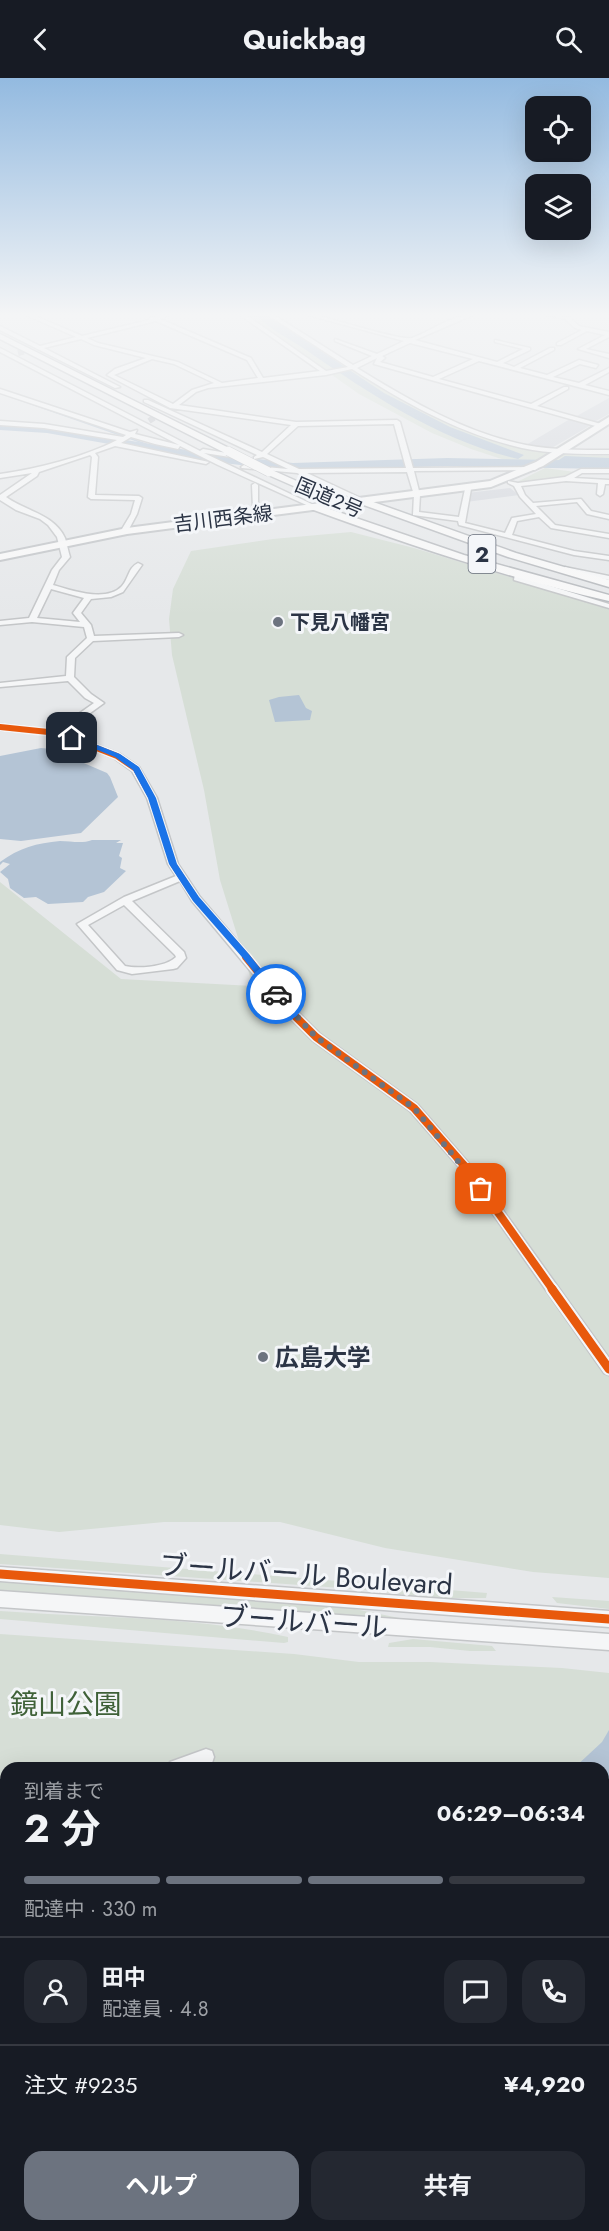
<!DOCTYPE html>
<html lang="ja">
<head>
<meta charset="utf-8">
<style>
	:root { --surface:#171b24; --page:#242831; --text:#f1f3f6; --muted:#9ea1a6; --line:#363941; --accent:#6c737f }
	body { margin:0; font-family:Jost,"Noto Sans JP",sans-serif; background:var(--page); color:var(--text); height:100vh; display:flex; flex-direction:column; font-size:22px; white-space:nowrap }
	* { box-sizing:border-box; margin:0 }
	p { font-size:20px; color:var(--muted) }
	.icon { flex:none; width:33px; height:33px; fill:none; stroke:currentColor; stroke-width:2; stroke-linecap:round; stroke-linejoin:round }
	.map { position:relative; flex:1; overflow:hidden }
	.sheet { position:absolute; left:0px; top:1684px; width:609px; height:470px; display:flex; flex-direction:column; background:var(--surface); border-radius:18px 18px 0 0; box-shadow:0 6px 24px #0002 }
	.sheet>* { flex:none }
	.fabs { position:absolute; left:525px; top:18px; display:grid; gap:12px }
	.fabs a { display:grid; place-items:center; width:66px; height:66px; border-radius:12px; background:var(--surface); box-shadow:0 6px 24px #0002; font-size:30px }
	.pin { position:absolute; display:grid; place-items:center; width:51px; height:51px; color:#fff; margin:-26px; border-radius:12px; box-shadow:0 3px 9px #0006 }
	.courier { position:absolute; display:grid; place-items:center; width:60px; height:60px; margin:-30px; border:4px solid #1a73e8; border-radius:50%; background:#fff; color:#222; box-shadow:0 2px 8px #0007 }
	.head em { font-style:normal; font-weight:700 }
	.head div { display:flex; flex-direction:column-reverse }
	.head { display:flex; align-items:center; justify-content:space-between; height:102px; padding:0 24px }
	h1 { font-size:39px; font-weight:700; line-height:45px }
	.bar { display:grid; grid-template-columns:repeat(4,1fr); gap:9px 6px; align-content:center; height:72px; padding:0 24px }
	.bar i { height:8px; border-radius:4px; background:var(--line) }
	.bar .current { background:var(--accent) }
	.bar p { grid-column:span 4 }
	.line { display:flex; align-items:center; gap:15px; padding:0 24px; border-top:2px solid var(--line) }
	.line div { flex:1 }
	.round { display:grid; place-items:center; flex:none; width:63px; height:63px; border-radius:18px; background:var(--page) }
	.primary-button { display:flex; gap:12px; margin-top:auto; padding:12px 24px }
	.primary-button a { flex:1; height:69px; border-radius:18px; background:var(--accent); color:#fff; font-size:24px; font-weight:700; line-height:69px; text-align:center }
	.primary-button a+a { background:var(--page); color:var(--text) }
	header { display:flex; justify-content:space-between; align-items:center; height:78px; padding:0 24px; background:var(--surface); font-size:27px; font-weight:700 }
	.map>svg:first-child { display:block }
	.built { fill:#d4d7dd }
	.green { fill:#d6ded6; fill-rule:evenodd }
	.water { fill:#b4c4d5 }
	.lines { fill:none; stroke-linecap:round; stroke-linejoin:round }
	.stream { stroke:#b4c4d5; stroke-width:1.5 }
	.river { fill:#b4c4d5; fill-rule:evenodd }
	.minor-tunnel { stroke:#c1c4c9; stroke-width:6; stroke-dasharray:6 3; stroke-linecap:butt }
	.minor-casing { stroke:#c4c6c8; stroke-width:3 }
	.major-casing { stroke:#c2c5c8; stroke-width:4 }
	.highway-casing { stroke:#b8bbbf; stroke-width:3 }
	.minor { fill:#f5f6f7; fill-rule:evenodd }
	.major { fill:#f8f8f8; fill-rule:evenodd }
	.highway { fill:#f8f8f8; fill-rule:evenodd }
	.highway-bridge-far1-casing { stroke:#b8bbbf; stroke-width:10; stroke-linecap:butt }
	.highway-bridge-casing { stroke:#b8bbbf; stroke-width:13; stroke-linecap:butt }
	.highway-bridge-far1 { stroke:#f8f8f8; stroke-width:9 }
	.highway-bridge { stroke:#f8f8f8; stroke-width:11 }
	.cycleway-far2-casing { stroke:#f4f6f9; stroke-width:9 }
	.cycleway-far1-casing { stroke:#f4f6f9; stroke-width:11 }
	.cycleway-casing { stroke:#f4f6f9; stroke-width:13 }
	.cycleway-far2 { stroke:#e8590c; stroke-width:6 }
	.cycleway-far1 { stroke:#e8590c; stroke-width:8 }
	.cycleway { stroke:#e8590c; stroke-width:9 }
	.route { fill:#1a73e8 }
	.done { stroke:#6c737f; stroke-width:6; stroke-dasharray:0 10.8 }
	.poi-dot { fill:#6c737f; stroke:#f4f6f9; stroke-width:2 }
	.labels { text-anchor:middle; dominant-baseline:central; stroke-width:6; stroke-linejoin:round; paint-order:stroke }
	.far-street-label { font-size:20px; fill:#2b3445; stroke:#f4f6f9 }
	.far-poi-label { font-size:20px; font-weight:bold; fill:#2b3445; stroke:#f4f6f9; text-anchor:start }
	.shield { fill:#f4f6f9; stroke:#676e7b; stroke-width:1.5 }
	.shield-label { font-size:22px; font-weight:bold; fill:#2b3445 }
	.poi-label { font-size:24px; font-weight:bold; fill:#2b3445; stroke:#f4f6f9; text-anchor:start }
	.near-street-label { font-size:28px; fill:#2b3445; stroke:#f4f6f9 }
	.near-park-label { font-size:28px; fill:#3f6138; stroke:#f4f6f9 }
</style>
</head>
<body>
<header><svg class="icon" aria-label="back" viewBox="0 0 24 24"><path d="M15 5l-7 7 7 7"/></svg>Quickbag<svg class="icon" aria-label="search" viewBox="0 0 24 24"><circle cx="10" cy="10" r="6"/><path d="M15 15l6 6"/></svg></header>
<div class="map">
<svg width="609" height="2153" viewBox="0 0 609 2153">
	<rect width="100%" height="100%" fill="#e6e8ea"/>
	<path class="built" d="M609 320V336L594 344 575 339Z
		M570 341 591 347 550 371 526 367Z
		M510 410 519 417 466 424 467 415Z"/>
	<path class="green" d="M247 237H268L387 311 476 355 522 371 569 377 609 378V392L520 387 471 371 432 355 359 316Z
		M545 390 575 394 564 399 517 404Z
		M351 454 414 470 609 529V1500L533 1494 385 1470 280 1444H164L59 1454 0 1447V804L121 901 253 908 220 802 204 712 172 577 169 541 173 511 191 473 273 461Z
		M0 1476 487 1515 486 1520H435L356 1511 0 1486Z
		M0 1504 197 1516 345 1529 404 1541 0 1514Z
		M552 1519 609 1523V1531L557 1525Z
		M0 1533C96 1540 194 1538 288 1559V1564L284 1565 0 1541Z
		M0 1556 294 1576 359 1584H430L562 1590 609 1595V2153H0ZM6 1690H603V2148H6Z
		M413 1561 492 1568 496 1573H470L430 1569H388L389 1565Z"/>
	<path class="water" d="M565 378 609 380V390L548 389Z
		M299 617 306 630 312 633 310 642 275 644 269 622 279 619Z
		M41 670 51 671 107 695 110 699 118 719 81 755 21 763 0 761V678Z
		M92 762H121L116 765H123L119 778 122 780 120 790 126 793 104 814 88 819 83 824 48 826 36 819 24 820 10 810 8 801 0 794 10 786 3 784 0 787V784C19 770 37 765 60 763 71 763 82 766 92 762Z
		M609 1652V2153H408V2151L420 2148H603V1690H574L602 1664Z
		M0 1734H6V1822L0 1804Z"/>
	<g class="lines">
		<path class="stream" d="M0 315 160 371"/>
		<path class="river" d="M256 237H267L384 315 450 349 524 377 518 381C441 363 373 318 309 274 292 262 270 252 256 237Z
			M0 346 47 349 205 375 293 385 447 380 609 383V391L447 388 293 393 205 383 47 355 0 352Z"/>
		<path class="minor-tunnel" d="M18 275 31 272
			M149 343 160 336"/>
		<defs>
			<path id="minor" d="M26 237H33L82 258 149 242 151 239 169 237 160 241 251 280 263 300 320 293 240 237H246L326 293 348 289 268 237H274L353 287 372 278 335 263V261L377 276 404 263 308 237H316C332 241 402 263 412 260 432 253 450 237 473 237L415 262 497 284 523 271 495 264V262L530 270V272L503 285 514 289 550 270H554V272L520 290 547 297 579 282 598 287 596 290 580 286 553 299 579 305 609 290V294L585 307 609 313V317L479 283 439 301 531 326 564 309H568V311L537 328 601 346 599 349 374 286 377 280 357 290C409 322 465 355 526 367 553 372 581 372 609 372V376C580 376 550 376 522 370 460 356 405 325 352 291L326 297 208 310 196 314 179 327 296 344 397 342 400 344 413 390 537 389 538 390 535 392 414 393 420 417 419 434 459 439 465 411 468 409 471 411 465 445 505 455 512 440 536 436 520 419 514 408 508 405V403L518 405 565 399 581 391H609V395H582L574 400 609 402V406H605L603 416 600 418 597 416 598 405 566 403 521 408 525 417 533 425 581 421 591 433 609 437V441L587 436 577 424 536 428 555 447 609 456V460L551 450 539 439 517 443 512 457 574 473 609 478V482L574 477 459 447 458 443 413 437 414 417 407 394 307 395 367 423 368 424 365 426 297 395 242 390 241 389 244 387 288 391 263 379 254 381V379L257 377 144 324V322H148L262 374 291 347 170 330 107 297 115 291 146 280 94 267 81 261 44 270 120 309 115 310 0 252V248L40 268 76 259ZM156 243 247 282 258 300 222 305 178 284 98 265 87 260ZM410 265 473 281 433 299 380 284 385 280 382 278ZM152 281 174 286 214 305 192 312 173 326 114 297ZM394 346 406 390 299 391 267 376 298 348Z
				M547 237 569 239 579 248 609 254V259L586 271 609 276V280L578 271 605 257 587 253 561 267H557V265L582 252 575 250 565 241Z
				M0 270 200 373 203 371 245 378V380L243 381 204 375 318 429 313 430 218 387 180 368 178 371 155 366 131 359 121 365 209 384 206 386 115 368 95 375 98 379 95 417 139 418 142 420 137 436 129 451V454H125L122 451 131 436 135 422 91 421 88 419 92 379 90 377 39 394 37 398 6 419C25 433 54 436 65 460 67 466 68 473 70 479L59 492 53 507C71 512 106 525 122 508 129 500 128 490 138 485L142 487 123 514 111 519 91 521 81 535 91 547 94 558 179 555 183 557 179 559 93 563 75 580 74 599 91 616 104 625 64 654 120 676 139 689 157 720 178 786 200 819 296 932 320 956 418 1027 472 1089 609 1280V1297L604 1295 464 1095 410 1033 312 962 288 938 192 823 180 803 132 823 184 874 186 880 177 890 173 891 132 896 117 892 77 846 124 819 176 798 168 786 147 720 132 693 114 680 56 657 0 652V646L56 652 94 625 85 620 68 603 0 609V605L66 598 67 579 87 560 84 549 32 544 0 547V543L29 540 52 492 62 479 57 459 48 447 40 441 16 432 0 422V417L32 395 0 400V396C37 391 84 379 117 362L44 350 0 347V343L44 346 123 359 126 357 0 315V311L130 354 137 352 135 356 179 367 0 274ZM51 511 84 520 73 535 80 544 37 540ZM124 827 175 877 176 879C166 889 138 891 125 888L88 847Z
				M255 405 258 407V433L187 441 184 439 187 437 253 430 252 407Z
				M565 489 609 498V502L565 493Z
				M515 495H521V499L609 526V530L514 502Z
				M0 1489 609 1533V1549L0 1503Z
				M0 1513 609 1556V1572L0 1529Z
				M206 1671 212 1673 214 1679 212 1685 198 1690H168L170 1684Z"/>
			<path id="major" d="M609 339V346L543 388 491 409 127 456 0 482V476L127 450 490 403 536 384Z"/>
			<path id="highway" d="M0 256 231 371 233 373 225 375 0 261Z
				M266 392H272L339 422 330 424 266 396Z
				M365 421 516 475 609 502V509L508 479 361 426 360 424Z
				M315 426 464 477 609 517V523C507 500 409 467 311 431L310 429Z"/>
		</defs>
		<use href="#minor" class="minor-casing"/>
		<use href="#major" class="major-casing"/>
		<use href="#highway" class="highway-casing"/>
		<use href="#minor" class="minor"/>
		<use href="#major" class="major"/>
		<use href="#highway" class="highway"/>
		<defs>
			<path id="highway-bridge-far1" d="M228 373 269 394"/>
			<path id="highway-bridge" d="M334 422 358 432"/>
		</defs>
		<use href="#highway-bridge-far1" class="highway-bridge-far1-casing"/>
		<use href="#highway-bridge" class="highway-bridge-casing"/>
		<use href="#highway-bridge-far1" class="highway-bridge-far1"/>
		<use href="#highway-bridge" class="highway-bridge"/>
		<defs>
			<path id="cycleway-far2" d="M0 649 58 655 117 678 136 691 152 720 173 786 196 821 248 880"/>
			<path id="cycleway-far1" d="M246 879 292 935 316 959 414 1030 468 1092 553 1212"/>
			<path id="cycleway" d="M552 1211 609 1291
				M0 1496 609 1541"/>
		</defs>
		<use href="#cycleway-far2" class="cycleway-far2-casing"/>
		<use href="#cycleway-far1" class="cycleway-far1-casing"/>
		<use href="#cycleway" class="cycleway-casing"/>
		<use href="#cycleway-far2" class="cycleway-far2"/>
		<use href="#cycleway-far1" class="cycleway-far1"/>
		<use href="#cycleway" class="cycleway"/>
	</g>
	<linearGradient id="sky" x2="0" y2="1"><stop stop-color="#93bae0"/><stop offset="0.44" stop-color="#f4f5f6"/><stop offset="1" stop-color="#f4f5f6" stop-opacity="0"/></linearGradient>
	<rect width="609" height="538" fill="url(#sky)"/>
	<path class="route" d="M72 657 120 676 139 689 156 720 177 786 199 819 248 875 279 914V918H273L242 879 193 823 169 786 148 720 133 692 115 679 70 661Z"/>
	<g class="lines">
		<path class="done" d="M276 916 316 959 414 1030 481 1111"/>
	</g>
	<g class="poi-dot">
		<circle cx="278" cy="544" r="6"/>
		<circle cx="263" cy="1279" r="6"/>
	</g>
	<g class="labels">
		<g class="far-street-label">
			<text transform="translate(329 420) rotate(23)">国道2号</text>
			<text transform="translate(223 441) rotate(-7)">吉川西条線</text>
		</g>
		<g class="far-poi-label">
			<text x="290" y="544">下見八幡宮</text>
		</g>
		<rect class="shield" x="468.5" y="457" width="27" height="38" rx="4.5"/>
		<g class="shield-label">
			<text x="482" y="476">2</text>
		</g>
		<g class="poi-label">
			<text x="275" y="1279">広島大学</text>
		</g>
		<g class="near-street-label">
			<text transform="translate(306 1497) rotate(4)">ブールバール Boulevard</text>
			<text transform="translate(304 1544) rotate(4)">ブールバール</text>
		</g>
		<g class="near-park-label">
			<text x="66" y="1626">鏡山公園</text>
		</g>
	</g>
</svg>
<div class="fabs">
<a><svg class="icon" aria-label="locate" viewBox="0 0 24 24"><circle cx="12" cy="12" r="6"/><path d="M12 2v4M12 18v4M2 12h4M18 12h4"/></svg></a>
<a><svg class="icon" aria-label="layers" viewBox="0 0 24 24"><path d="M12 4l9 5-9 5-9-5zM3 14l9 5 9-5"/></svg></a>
</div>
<div class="pin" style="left:481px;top:1111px;background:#ea580c"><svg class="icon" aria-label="bag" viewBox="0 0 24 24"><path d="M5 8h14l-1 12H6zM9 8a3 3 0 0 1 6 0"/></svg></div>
<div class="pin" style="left:72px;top:660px;background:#1f2937"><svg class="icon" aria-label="home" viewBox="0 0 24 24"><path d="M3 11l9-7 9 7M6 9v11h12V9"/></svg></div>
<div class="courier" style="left:276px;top:916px"><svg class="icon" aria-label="car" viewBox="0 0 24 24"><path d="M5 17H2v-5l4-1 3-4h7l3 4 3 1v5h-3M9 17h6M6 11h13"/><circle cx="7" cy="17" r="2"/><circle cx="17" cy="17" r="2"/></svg></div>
<section class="sheet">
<div class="head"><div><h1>2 分</h1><p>到着まで</p></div><em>06:29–06:34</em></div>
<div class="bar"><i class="current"></i><i class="current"></i><i class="current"></i><i></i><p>配達中 · 330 m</p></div>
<div class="line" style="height:108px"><a class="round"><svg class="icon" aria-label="person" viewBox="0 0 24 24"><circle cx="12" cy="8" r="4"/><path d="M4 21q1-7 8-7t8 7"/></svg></a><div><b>田中</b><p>配達員 · 4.8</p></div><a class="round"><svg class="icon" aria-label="chat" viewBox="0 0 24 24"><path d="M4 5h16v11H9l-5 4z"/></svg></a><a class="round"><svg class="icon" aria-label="phone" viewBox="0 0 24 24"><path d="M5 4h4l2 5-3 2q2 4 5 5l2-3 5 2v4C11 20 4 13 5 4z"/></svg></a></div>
<div class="line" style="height:78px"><div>注文 #9235</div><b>¥4,920</b></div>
<div class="primary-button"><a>ヘルプ</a><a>共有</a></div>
</section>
</div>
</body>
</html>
